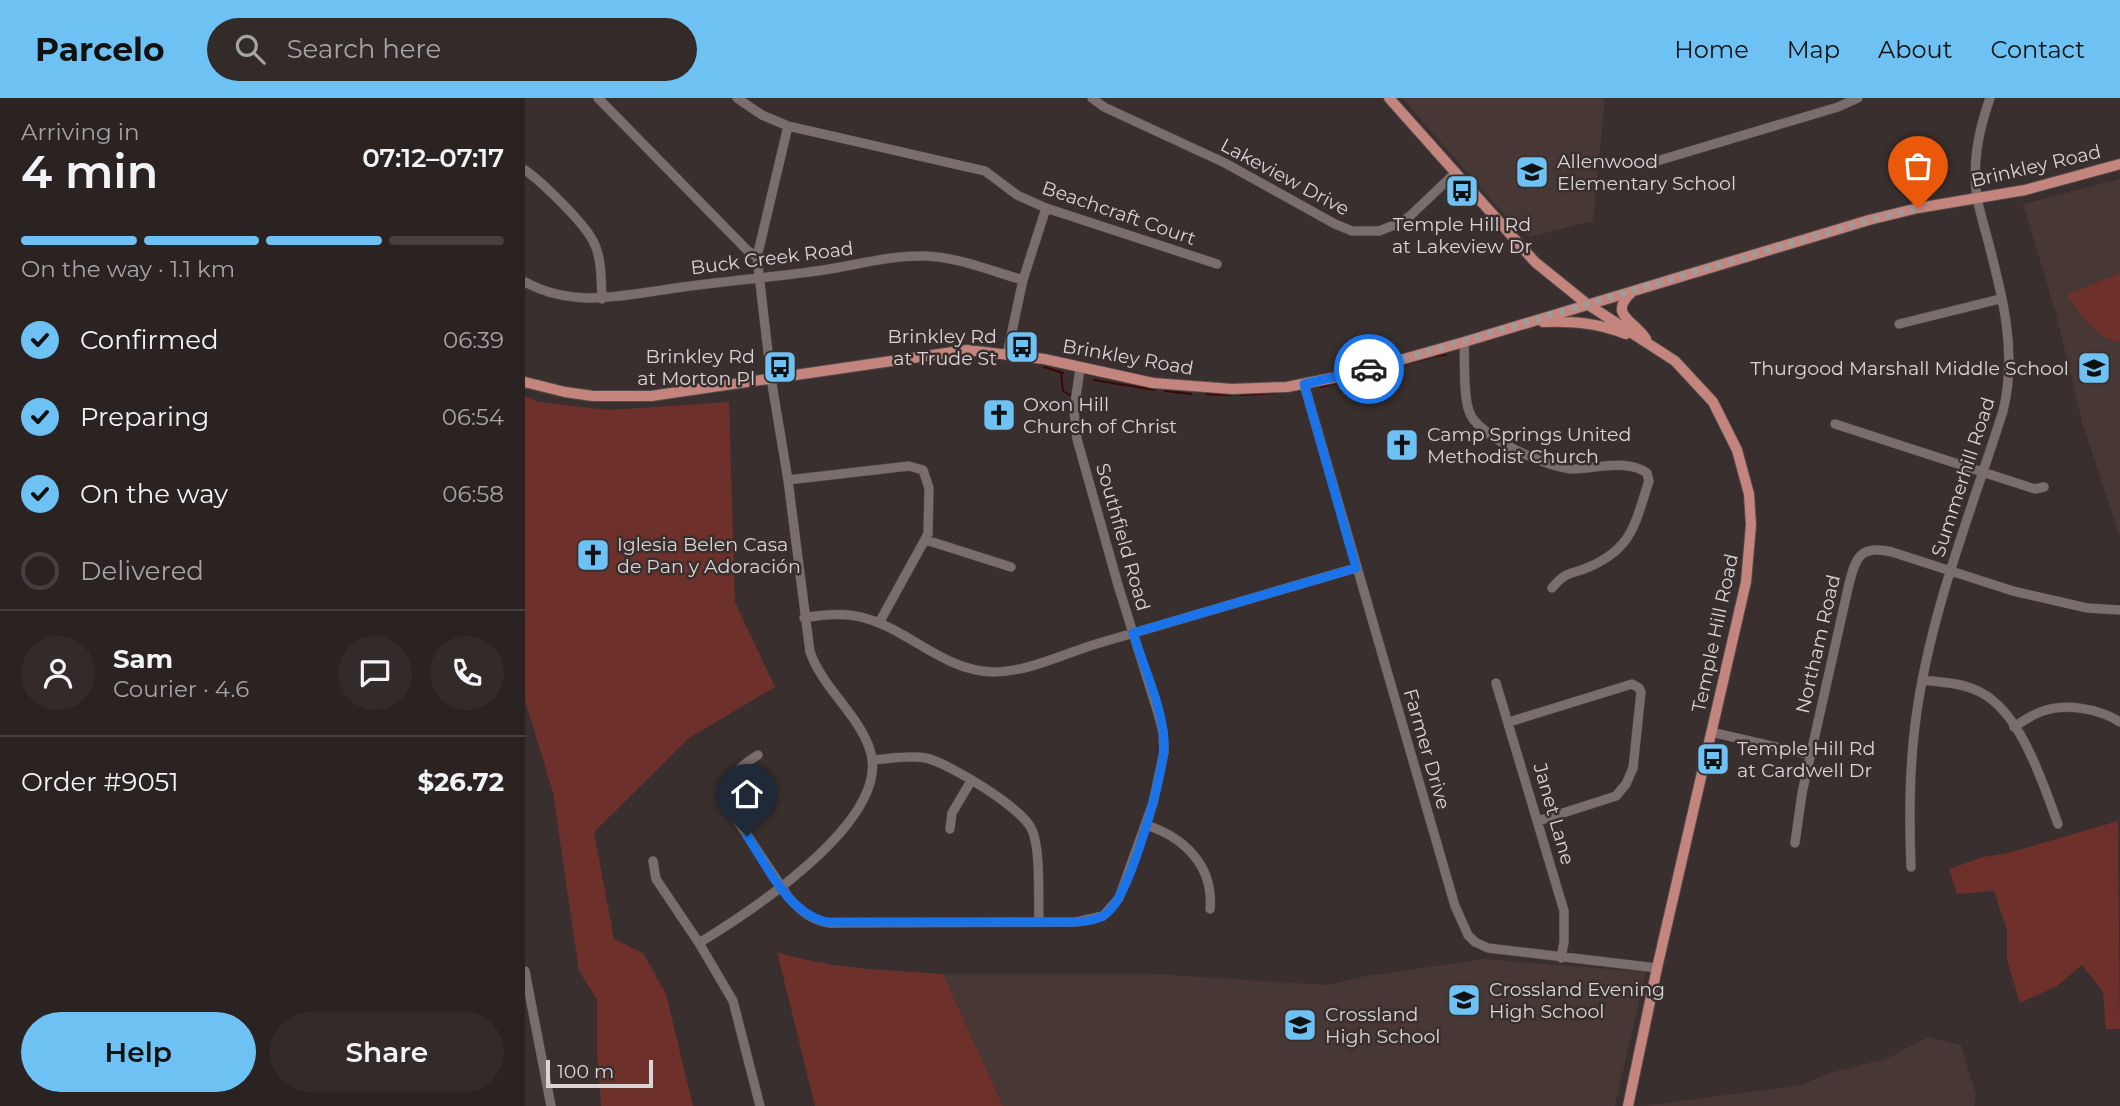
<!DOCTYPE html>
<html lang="en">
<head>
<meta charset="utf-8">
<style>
	:root { --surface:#2a2322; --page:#322b2a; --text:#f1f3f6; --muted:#a5a4a5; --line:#464040; --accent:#6ec2f3 }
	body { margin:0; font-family:Montserrat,sans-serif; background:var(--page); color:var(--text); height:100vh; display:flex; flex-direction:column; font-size:26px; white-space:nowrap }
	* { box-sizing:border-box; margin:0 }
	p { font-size:23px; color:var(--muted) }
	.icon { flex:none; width:38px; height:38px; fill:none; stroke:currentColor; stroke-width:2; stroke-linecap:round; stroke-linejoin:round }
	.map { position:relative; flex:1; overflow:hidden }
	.sheet { display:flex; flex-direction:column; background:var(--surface); width:525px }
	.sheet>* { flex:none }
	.scale { position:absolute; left:21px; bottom:18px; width:107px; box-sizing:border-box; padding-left:7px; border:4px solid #dad4d4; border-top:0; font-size:19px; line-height:24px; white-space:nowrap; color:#dad4d4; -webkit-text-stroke:5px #382f2e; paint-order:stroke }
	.pin { position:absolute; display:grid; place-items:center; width:60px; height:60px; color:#fff; margin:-72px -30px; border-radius:50% 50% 50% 0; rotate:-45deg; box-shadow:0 0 7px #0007 }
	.pin .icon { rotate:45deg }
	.courier { position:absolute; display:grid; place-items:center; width:70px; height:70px; margin:-35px; border:5px solid #1a73e8; border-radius:50%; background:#fff; color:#222; box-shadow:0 2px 9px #0007 }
	.summary em { font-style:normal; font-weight:600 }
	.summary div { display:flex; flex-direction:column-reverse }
	.summary { display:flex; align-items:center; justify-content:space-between; height:119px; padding:0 21px }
	h1 { font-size:46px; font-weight:600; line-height:52px }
	.bar { display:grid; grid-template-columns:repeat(4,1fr); gap:10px 7px; align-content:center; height:84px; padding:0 21px }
	.bar i { height:9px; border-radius:5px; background:var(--line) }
	.bar .active { background:var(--accent) }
	.bar p { grid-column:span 4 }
	.line { display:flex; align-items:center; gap:18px; padding:0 21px; border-top:2px solid var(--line) }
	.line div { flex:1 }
	.round { display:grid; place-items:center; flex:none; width:74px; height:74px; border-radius:37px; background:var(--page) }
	ol { padding:0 21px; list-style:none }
	li { display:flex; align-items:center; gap:21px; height:77px }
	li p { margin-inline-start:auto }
	li .icon { padding:7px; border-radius:50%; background:var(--accent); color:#111; stroke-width:4 }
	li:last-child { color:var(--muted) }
	li i { width:38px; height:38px; border:4px solid var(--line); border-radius:50% }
	.cta { display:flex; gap:14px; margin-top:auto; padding:14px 21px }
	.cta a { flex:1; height:80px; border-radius:42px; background:var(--accent); color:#111; font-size:28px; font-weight:600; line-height:80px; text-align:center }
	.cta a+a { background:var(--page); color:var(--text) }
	header { display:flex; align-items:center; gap:42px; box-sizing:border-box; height:98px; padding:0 35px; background:var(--accent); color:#111 }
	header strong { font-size:33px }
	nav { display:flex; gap:38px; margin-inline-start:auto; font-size:24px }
	.search { width:490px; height:63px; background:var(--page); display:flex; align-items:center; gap:18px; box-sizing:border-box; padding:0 24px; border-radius:38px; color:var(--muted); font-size:26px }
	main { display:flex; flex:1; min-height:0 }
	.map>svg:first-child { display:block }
	.built { fill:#473735 }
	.green { fill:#6e302b }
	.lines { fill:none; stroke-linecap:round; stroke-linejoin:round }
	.stream { stroke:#3e0707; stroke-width:2 }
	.minor-casing { stroke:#544c4b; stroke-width:10 }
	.major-casing { stroke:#544c4b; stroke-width:12 }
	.minor { stroke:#796e6d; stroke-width:9 }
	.major { stroke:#c3857e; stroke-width:10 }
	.done { stroke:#a19a9a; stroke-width:7; stroke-dasharray:0 12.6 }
	.route { stroke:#1a73e8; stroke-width:9 }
	.labels { text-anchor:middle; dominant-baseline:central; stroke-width:5; stroke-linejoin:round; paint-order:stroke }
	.poi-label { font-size:19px; fill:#dad4d4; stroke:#382f2e; text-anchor:start }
	.street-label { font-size:19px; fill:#dad4d4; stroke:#382f2e }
</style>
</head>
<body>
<header>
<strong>Parcelo</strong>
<div class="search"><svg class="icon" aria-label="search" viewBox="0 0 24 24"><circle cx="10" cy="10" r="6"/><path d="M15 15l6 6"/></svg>Search here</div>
<nav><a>Home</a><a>Map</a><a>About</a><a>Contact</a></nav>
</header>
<main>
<section class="sheet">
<div class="summary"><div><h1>4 min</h1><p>Arriving in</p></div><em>07:12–07:17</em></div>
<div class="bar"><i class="active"></i><i class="active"></i><i class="active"></i><i></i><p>On the way · 1.1 km</p></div>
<ol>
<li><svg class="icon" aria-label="check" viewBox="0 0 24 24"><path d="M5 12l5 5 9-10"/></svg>Confirmed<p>06:39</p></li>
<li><svg class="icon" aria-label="check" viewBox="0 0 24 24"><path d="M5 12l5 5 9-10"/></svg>Preparing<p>06:54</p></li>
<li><svg class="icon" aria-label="check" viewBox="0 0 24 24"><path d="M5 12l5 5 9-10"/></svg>On the way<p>06:58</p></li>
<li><i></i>Delivered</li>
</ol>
<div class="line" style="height:126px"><a class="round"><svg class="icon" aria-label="person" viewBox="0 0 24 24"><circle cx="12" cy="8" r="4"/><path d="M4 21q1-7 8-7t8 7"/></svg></a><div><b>Sam</b><p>Courier · 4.6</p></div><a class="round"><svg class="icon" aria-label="chat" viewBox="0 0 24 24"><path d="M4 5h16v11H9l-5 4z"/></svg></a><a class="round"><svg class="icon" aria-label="phone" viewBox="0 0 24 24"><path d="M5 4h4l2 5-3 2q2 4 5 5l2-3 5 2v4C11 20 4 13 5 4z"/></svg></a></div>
<div class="line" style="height:91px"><div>Order #9051</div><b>$26.72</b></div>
<div class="cta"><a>Help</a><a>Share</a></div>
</section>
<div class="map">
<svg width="1595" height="1008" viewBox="0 0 1595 1008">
	<rect width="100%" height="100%" fill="#382f2e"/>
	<path class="built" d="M877 0H1080L1068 123 1005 139 977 114Z
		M1595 81V439L1557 324 1531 216 1498 106Z
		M959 861 1121 874 1090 1008H478L418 876H631L803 887 841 878Z
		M1403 939 1436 947 1451 997 1449 1008H1116L1278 987 1303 975 1363 960Z"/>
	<path class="green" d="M1595 175V244C1570 241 1555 215 1542 197Z
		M0 298 13 304 84 312 204 304 210 504 250 589 164 640 69 734 89 841 118 855 141 896 168 1008H76L72 956V902L54 873 28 695 0 602Z
		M1593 723 1595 931H1581L1578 894 1557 867 1532 888 1495 905 1482 862V832L1469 793 1432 796 1424 771 1458 759 1483 755Z
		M252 854C306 871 363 872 418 876L478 1008H290Z"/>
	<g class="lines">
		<path class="stream" d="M519 269 538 275
			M536 275 538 293 545 297
			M569 282 630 292
			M796 289 910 258 921 257
			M640 293 666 296
			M682 296 706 297
			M715 297 752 295"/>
		<defs>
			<path id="minor" d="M73 0 222 152 232 159
				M212 0 237 17 263 28 460 73 492 97 521 110 692 166
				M567 0 579 9 700 65 810 126 827 133H854L872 126 885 118 930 75
				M1122 66 1313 9 1333 0
				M0 72C18 85 62 127 70 147 77 163 76 184 77 201
				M0 184C49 211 99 197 151 190 200 183 250 179 299 172 332 167 366 157 400 158 433 159 466 173 498 182
				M1374 226 1475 201
				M939 244C940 262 938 297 944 313 951 338 1024 371 1049 371 1072 370 1102 361 1122 375L1124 383C1110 425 1108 450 1064 469 1045 477 1041 473 1027 490
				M482 256 498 182 521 110
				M779 286 930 808 943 837 950 844 963 850 1132 870
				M1310 326 1510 391 1519 389
				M263 382 384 368 398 372 404 390 403 436 354 525
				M401 442 486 469
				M279 520C300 516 322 514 343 521 386 534 420 573 468 574 503 574 538 556 571 546 657 521 744 495 831 470
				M1397 582C1417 584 1438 585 1455 594 1496 614 1518 686 1533 726
				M971 585 1039 813V844L1036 860
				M984 624 1107 586 1114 590 1116 594 1108 670 1101 686 1091 698 1013 723
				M1489 629C1498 623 1508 616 1518 613 1542 605 1575 611 1595 624
				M1186 634 1286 657
				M233 657C211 670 200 684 204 710L264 800C276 813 287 823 305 825L551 824 578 818 594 800 628 705 639 654 638 634 633 615 593 487 552 341 549 313 555 270
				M347 662C365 661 384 657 401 660 424 665 499 711 507 732 516 752 513 800 514 823
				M621 727C659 739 689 768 685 811
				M425 731 427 715 446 683
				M1270 745 1277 695 1324 486C1331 458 1336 447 1367 454L1488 493 1562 510 1595 512
				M128 763 131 781 174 845 208 903 235 1008
				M1386 769C1384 719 1384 670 1391 620 1405 515 1446 414 1478 313 1496 242 1469 170 1452 101 1447 66 1453 34 1465 0
				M174 845C223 815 372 720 344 649 331 614 298 590 285 554L263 382 246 280 232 159 263 28
				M0 873 26 1008"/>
			<path id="major" d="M864 0 1010 164 1062 206 1150 263 1188 304 1212 352 1224 396 1226 427 1221 484 1132 870 1103 1008
				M1106 195C1083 217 1109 222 1121 241
				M1018 224C1048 223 1073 225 1101 236
				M0 284 40 294 68 298H126L442 252 519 261 628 285 707 291 762 289 822 277 939 244 1344 122 1393 110 1500 92 1595 66"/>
		</defs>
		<use href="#minor" class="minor-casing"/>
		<use href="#major" class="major-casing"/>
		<use href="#minor" class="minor"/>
		<use href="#major" class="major"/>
	</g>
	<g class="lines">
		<path class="done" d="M844 271 1344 122 1393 110"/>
		<path class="route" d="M222 738C243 769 262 814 301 824H551C563 823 576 822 585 812 606 791 640 674 639 644 638 610 618 568 608 535L831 470 779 286 844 271"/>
	</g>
	<defs>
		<symbol id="school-square" viewBox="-11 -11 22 22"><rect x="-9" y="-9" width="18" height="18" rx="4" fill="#6ec2f3" stroke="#382f2e"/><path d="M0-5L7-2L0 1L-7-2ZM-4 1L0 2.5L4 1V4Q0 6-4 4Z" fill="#111"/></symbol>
		<symbol id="bus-square" viewBox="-11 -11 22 22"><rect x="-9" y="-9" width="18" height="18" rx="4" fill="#6ec2f3" stroke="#382f2e"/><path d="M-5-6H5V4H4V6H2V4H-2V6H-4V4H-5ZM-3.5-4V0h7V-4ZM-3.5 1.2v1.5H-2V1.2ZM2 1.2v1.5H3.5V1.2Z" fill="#111"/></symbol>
		<symbol id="church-square" viewBox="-11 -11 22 22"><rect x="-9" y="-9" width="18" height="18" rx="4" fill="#6ec2f3" stroke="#382f2e"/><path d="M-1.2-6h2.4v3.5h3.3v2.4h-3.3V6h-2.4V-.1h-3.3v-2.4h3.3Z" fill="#111"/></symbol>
	</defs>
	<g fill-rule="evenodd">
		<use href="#school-square" x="988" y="55" width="38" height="38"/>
		<use href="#bus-square" x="918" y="74" width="38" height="38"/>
		<use href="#bus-square" x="478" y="230" width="38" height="38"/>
		<use href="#bus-square" x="236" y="250" width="38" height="38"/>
		<use href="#school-square" x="1550" y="251" width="38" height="38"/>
		<use href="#church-square" x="455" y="298" width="38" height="38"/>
		<use href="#church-square" x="858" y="328" width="38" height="38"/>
		<use href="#church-square" x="49" y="438" width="38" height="38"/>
		<use href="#bus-square" x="1169" y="642" width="38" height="38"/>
		<use href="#school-square" x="920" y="883" width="38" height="38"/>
		<use href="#school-square" x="756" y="908" width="38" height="38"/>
	</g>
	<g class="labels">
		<g class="poi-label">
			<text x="1032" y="63">Allenwood<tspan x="1032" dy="22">Elementary School</tspan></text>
			<text x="937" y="126" text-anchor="middle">Temple Hill Rd<tspan x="937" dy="22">at Lakeview Dr</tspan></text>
			<text x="472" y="238" text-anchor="end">Brinkley Rd<tspan x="472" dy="22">at Trude St</tspan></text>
			<text x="230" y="258" text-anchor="end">Brinkley Rd<tspan x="230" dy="22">at Morton Pl</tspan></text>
			<text x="1544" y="270" text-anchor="end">Thurgood Marshall Middle School</text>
			<text x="498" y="306">Oxon Hill<tspan x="498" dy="22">Church of Christ</tspan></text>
			<text x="902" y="336">Camp Springs United<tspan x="902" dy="22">Methodist Church</tspan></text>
			<text x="92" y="446">Iglesia Belen Casa<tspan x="92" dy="22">de Pan y Adoración</tspan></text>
			<text x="1212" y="650">Temple Hill Rd<tspan x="1212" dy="22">at Cardwell Dr</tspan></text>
			<text x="964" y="891">Crossland Evening<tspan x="964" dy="22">High School</tspan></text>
			<text x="800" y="916">Crossland<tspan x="800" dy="22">High School</tspan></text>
		</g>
		<g class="street-label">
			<text transform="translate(1511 68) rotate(-13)">Brinkley Road</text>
			<text transform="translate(760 79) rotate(28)">Lakeview Drive</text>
			<text transform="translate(594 115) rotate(19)">Beachcraft Court</text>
			<text transform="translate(247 160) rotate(-7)">Buck Creek Road</text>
			<text transform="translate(603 259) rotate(10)">Brinkley Road</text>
			<text transform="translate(1438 379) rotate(-72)">Summerhill Road</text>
			<text transform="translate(598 439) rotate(74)">Southfield Road</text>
			<text transform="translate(1190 535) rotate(-78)">Temple Hill Road</text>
			<text transform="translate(1293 546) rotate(-77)">Northam Road</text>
			<text transform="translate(902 651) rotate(74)">Farmer Drive</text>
			<text transform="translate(1029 716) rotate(74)">Janet Lane</text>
		</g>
	</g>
</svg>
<div class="scale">100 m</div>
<div class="pin" style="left:1393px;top:110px;background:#ea580c"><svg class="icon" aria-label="bag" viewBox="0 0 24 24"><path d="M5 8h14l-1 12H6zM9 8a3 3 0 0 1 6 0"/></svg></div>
<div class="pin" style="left:222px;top:738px;background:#1f2937"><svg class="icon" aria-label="home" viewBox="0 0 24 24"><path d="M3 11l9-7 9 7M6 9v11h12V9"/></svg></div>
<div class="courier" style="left:844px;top:271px"><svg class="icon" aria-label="car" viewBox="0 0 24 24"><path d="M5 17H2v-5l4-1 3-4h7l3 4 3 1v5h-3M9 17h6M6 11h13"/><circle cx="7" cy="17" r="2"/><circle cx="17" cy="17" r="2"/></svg></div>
</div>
</main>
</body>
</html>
